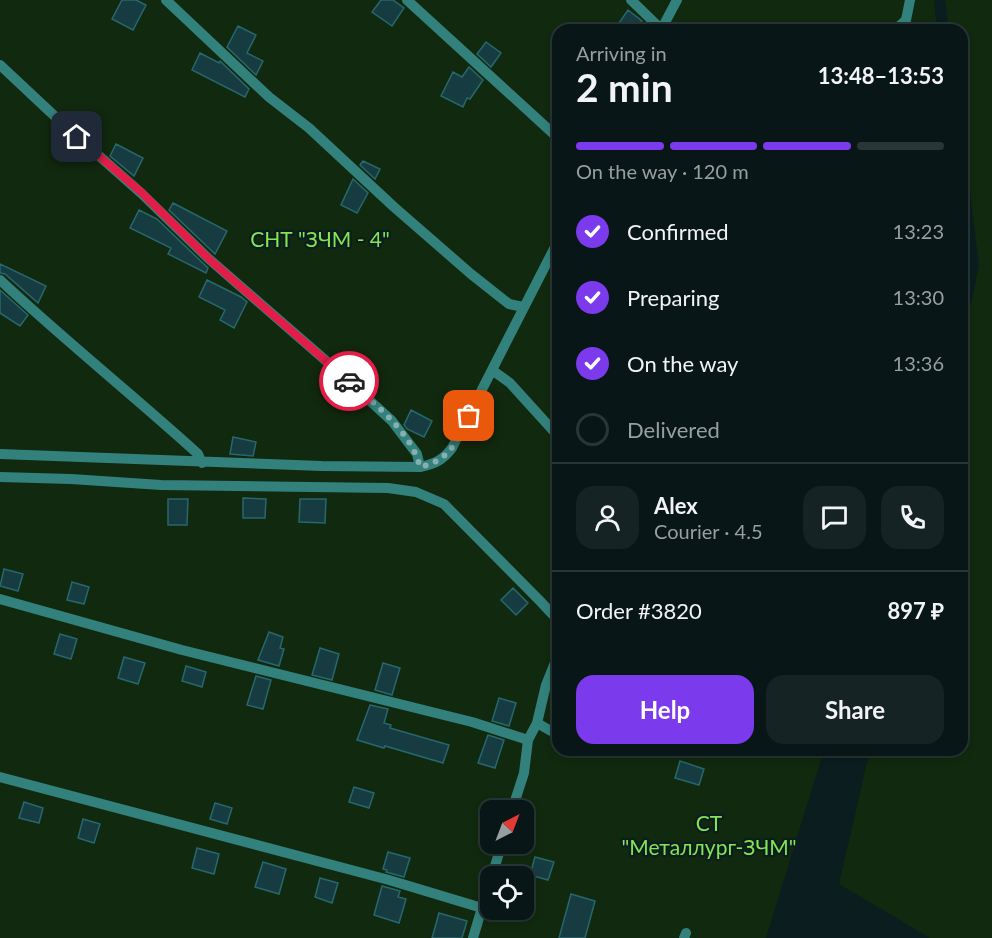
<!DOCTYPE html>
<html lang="en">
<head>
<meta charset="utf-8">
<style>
	:root { --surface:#081617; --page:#162324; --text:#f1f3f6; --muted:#989fa1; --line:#293536; --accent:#7c3aed }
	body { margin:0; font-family:Lato,sans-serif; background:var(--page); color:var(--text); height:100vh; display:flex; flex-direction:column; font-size:22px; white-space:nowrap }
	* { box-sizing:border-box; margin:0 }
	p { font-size:20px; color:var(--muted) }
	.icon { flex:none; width:33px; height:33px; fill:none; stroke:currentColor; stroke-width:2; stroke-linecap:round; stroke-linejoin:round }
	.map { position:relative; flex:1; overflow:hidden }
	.sheet { position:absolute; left:552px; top:24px; width:416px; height:732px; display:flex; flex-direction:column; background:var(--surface); border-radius:18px; box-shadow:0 3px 9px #0003,0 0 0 2px var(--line) }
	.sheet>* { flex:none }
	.needle { width:39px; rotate:42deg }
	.controls { position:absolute; left:480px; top:800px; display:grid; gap:12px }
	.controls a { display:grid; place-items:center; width:54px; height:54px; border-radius:12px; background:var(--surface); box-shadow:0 3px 9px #0003,0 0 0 2px var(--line); font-size:30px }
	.pin { position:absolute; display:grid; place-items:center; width:51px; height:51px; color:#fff; margin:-26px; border-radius:12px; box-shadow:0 3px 9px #0006 }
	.courier { position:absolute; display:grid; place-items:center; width:60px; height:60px; margin:-30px; border:4px solid #e11d48; border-radius:50%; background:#fff; color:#222; box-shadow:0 2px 8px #0007 }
	.summary em { font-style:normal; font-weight:700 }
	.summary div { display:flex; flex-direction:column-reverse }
	.summary { display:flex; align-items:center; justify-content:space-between; height:102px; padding:0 24px }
	h1 { font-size:39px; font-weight:700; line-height:45px }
	.bar { display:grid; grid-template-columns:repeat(4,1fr); gap:9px 6px; align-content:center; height:72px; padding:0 24px }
	.bar i { height:8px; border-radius:4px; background:var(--line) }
	.bar .active { background:var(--accent) }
	.bar p { grid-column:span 4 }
	.line { display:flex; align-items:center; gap:15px; padding:0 24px; border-top:2px solid var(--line) }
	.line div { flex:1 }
	.round { display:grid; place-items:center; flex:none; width:63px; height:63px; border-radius:18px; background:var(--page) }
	ol { padding:0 24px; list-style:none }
	li { display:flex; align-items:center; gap:18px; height:66px }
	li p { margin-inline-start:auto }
	li .icon { padding:6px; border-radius:50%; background:var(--accent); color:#fff; stroke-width:4 }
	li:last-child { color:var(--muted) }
	li i { width:33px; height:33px; border:3px solid var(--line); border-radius:50% }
	.cta { display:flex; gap:12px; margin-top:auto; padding:12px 24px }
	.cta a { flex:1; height:69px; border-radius:18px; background:var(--accent); color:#fff; font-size:24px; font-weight:700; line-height:69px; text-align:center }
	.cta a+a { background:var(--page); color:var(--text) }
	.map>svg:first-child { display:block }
	.green { fill:#11290e; fill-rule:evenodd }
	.building { fill:#163c41; stroke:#27676e; stroke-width:1.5 }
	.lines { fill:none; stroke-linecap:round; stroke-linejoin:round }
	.lane { stroke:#33817c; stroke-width:10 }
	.done { stroke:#86afb1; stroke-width:6; stroke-dasharray:0 10.8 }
	.route { stroke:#e11d48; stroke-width:8 }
	.labels { text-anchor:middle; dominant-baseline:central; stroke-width:4.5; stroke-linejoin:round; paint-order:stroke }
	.park-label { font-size:21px; fill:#83e54f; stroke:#0b1d1f }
</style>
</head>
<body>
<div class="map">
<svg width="992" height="938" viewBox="0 0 992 938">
	<rect width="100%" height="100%" fill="#0b1d1f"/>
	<path class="green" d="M0 0H934L937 30H558V750H824L766 938H0ZM490 810H524V843H490ZM490 876H524V909H490Z
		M945 0H992V938H930L839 884 870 750H962V345L979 266 962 127V30H949Z"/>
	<path class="building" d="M122 0H136L146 5 133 30 112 19Z
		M381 0H393L404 8 392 26 372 12Z
		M628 10 642 21 635 30H629L619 23Z
		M238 26 256 35 247 53 263 61 256 75 227 47Z
		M486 42 501 53 491 67 477 54Z
		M200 53 219 63 220 61 249 89 245 97 192 70Z
		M469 67 483 80 470 99 467 98 463 107 441 96 453 72 462 77Z
		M116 144 143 158 134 176 110 156Z
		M363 161 380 169 375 179 360 165Z
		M353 179 368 193 357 213 341 205Z
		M173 203 227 231 215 254 169 210Z
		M139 210 157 219 208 268 206 273 168 254 171 248 130 228Z
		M0 264 46 286 38 303 5 274 0 273Z
		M207 280 241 297 247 302 234 328 220 320 225 310 199 297Z
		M0 290 28 315 20 326 0 313Z
		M411 410 432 421 424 437 407 429 404 425Z
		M233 437 256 442 253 456 230 454Z
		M243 498 266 499 265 518H243Z
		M168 499H188L187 525H168Z
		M300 499H326L325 523 299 522Z
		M4 569 23 574 18 591 0 586Z
		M72 582 89 587 84 604 67 600Z
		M513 588 528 603 516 615 501 600Z
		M269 632 283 637 280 648 284 649 279 666 258 660Z
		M60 634 77 639 71 659 54 654Z
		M320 648 339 654 332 680 312 675Z
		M124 657 145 663 138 684 118 678Z
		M383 663 400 668 392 695 375 690Z
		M186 666 206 672 202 687 182 681Z
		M256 676 271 680 263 709 247 705Z
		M499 698 516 703 509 726 492 721Z
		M370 705 388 709 384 723 391 725 390 728 449 745 443 763 385 746 384 748 357 740Z
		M488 735 504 740 495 768 478 763Z
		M680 761 704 769 699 785 675 778Z
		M354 787 374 793 369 808 349 802Z
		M24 802 43 808 39 823 19 818Z
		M215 803 232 808 227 824 210 819Z
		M83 819 100 824 94 843 78 838Z
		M197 848 219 854 214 874 192 868Z
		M388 852 410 858 404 877 386 872 387 870 383 869Z
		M535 857 554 862 548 880 530 875Z
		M263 862 286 869 279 894 255 887Z
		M320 878 338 883 332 903 315 897Z
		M382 886 400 891 398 897 406 899 399 923 374 915Z
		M571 894 595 901 585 938H559Z
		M439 913 467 921 462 938H432Z"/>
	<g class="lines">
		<path class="lane" d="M166 0 269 97 309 128 394 207 471 274 509 304 523 307
			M407 0 558 138
			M631 0 661 29
			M661 30 677 0
			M895 30 906 20 910 0
			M0 65 62 123 141 193 209 259 332 366 392 421 417 454 420 467
			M0 280C64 340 133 395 198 454L202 463
			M492 370 510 383 558 436
			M0 454 322 466 420 467C435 464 443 460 452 448L558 241
			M0 477 71 479 161 485 388 488 416 492 444 504 540 601 555 617 558 625
			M0 599 182 650 472 722 528 740
			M537 723 551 731H558
			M0 777 389 880 482 908
			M512 810 524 773 528 740 537 723 546 685 558 655V634
			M492 876 502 843
			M473 938 490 881
			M684 938 686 933"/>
	</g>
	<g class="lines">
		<path class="done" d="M349 381C375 405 411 431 420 467 451 460 456 441 469 416"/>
		<path class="route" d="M77 137 141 192 209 259 349 381"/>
	</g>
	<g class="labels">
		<g class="park-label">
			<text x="320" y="238">СНТ "ЗЧМ - 4"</text>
			<text x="709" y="822">СТ<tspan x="709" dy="24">"Металлург-ЗЧМ"</tspan></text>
		</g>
	</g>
</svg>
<div class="controls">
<a><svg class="needle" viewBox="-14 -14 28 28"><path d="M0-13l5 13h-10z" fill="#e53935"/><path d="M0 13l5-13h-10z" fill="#989fa1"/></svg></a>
<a><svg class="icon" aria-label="locate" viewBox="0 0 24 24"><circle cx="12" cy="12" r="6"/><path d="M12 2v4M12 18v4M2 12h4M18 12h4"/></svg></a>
</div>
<div class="pin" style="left:469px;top:416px;background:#ea580c"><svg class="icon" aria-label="bag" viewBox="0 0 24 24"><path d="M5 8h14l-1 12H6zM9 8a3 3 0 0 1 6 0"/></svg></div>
<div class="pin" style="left:77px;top:137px;background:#1f2937"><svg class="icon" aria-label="home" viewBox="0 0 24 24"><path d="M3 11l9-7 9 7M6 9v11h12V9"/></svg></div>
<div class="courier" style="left:349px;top:381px"><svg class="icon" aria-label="car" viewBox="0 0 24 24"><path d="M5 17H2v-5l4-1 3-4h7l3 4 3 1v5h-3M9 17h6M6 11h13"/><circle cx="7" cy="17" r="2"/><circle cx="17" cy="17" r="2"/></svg></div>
<section class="sheet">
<div class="summary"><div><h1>2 min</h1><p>Arriving in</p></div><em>13:48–13:53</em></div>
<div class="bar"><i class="active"></i><i class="active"></i><i class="active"></i><i></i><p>On the way · 120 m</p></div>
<ol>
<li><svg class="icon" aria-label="check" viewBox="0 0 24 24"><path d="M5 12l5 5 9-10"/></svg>Confirmed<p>13:23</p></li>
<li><svg class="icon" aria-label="check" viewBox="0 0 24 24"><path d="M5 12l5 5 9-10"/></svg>Preparing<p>13:30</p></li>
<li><svg class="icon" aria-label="check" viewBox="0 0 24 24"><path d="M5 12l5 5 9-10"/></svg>On the way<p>13:36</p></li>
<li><i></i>Delivered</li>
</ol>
<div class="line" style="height:108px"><a class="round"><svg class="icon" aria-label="person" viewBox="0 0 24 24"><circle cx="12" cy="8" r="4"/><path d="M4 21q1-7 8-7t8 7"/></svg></a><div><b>Alex</b><p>Courier · 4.5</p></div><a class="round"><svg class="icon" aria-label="chat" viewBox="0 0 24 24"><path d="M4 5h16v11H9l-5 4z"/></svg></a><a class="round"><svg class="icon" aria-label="phone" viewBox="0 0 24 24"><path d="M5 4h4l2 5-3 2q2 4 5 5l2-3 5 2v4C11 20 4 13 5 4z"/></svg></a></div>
<div class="line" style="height:78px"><div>Order #3820</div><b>897 ₽</b></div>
<div class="cta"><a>Help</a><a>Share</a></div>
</section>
</div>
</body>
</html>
